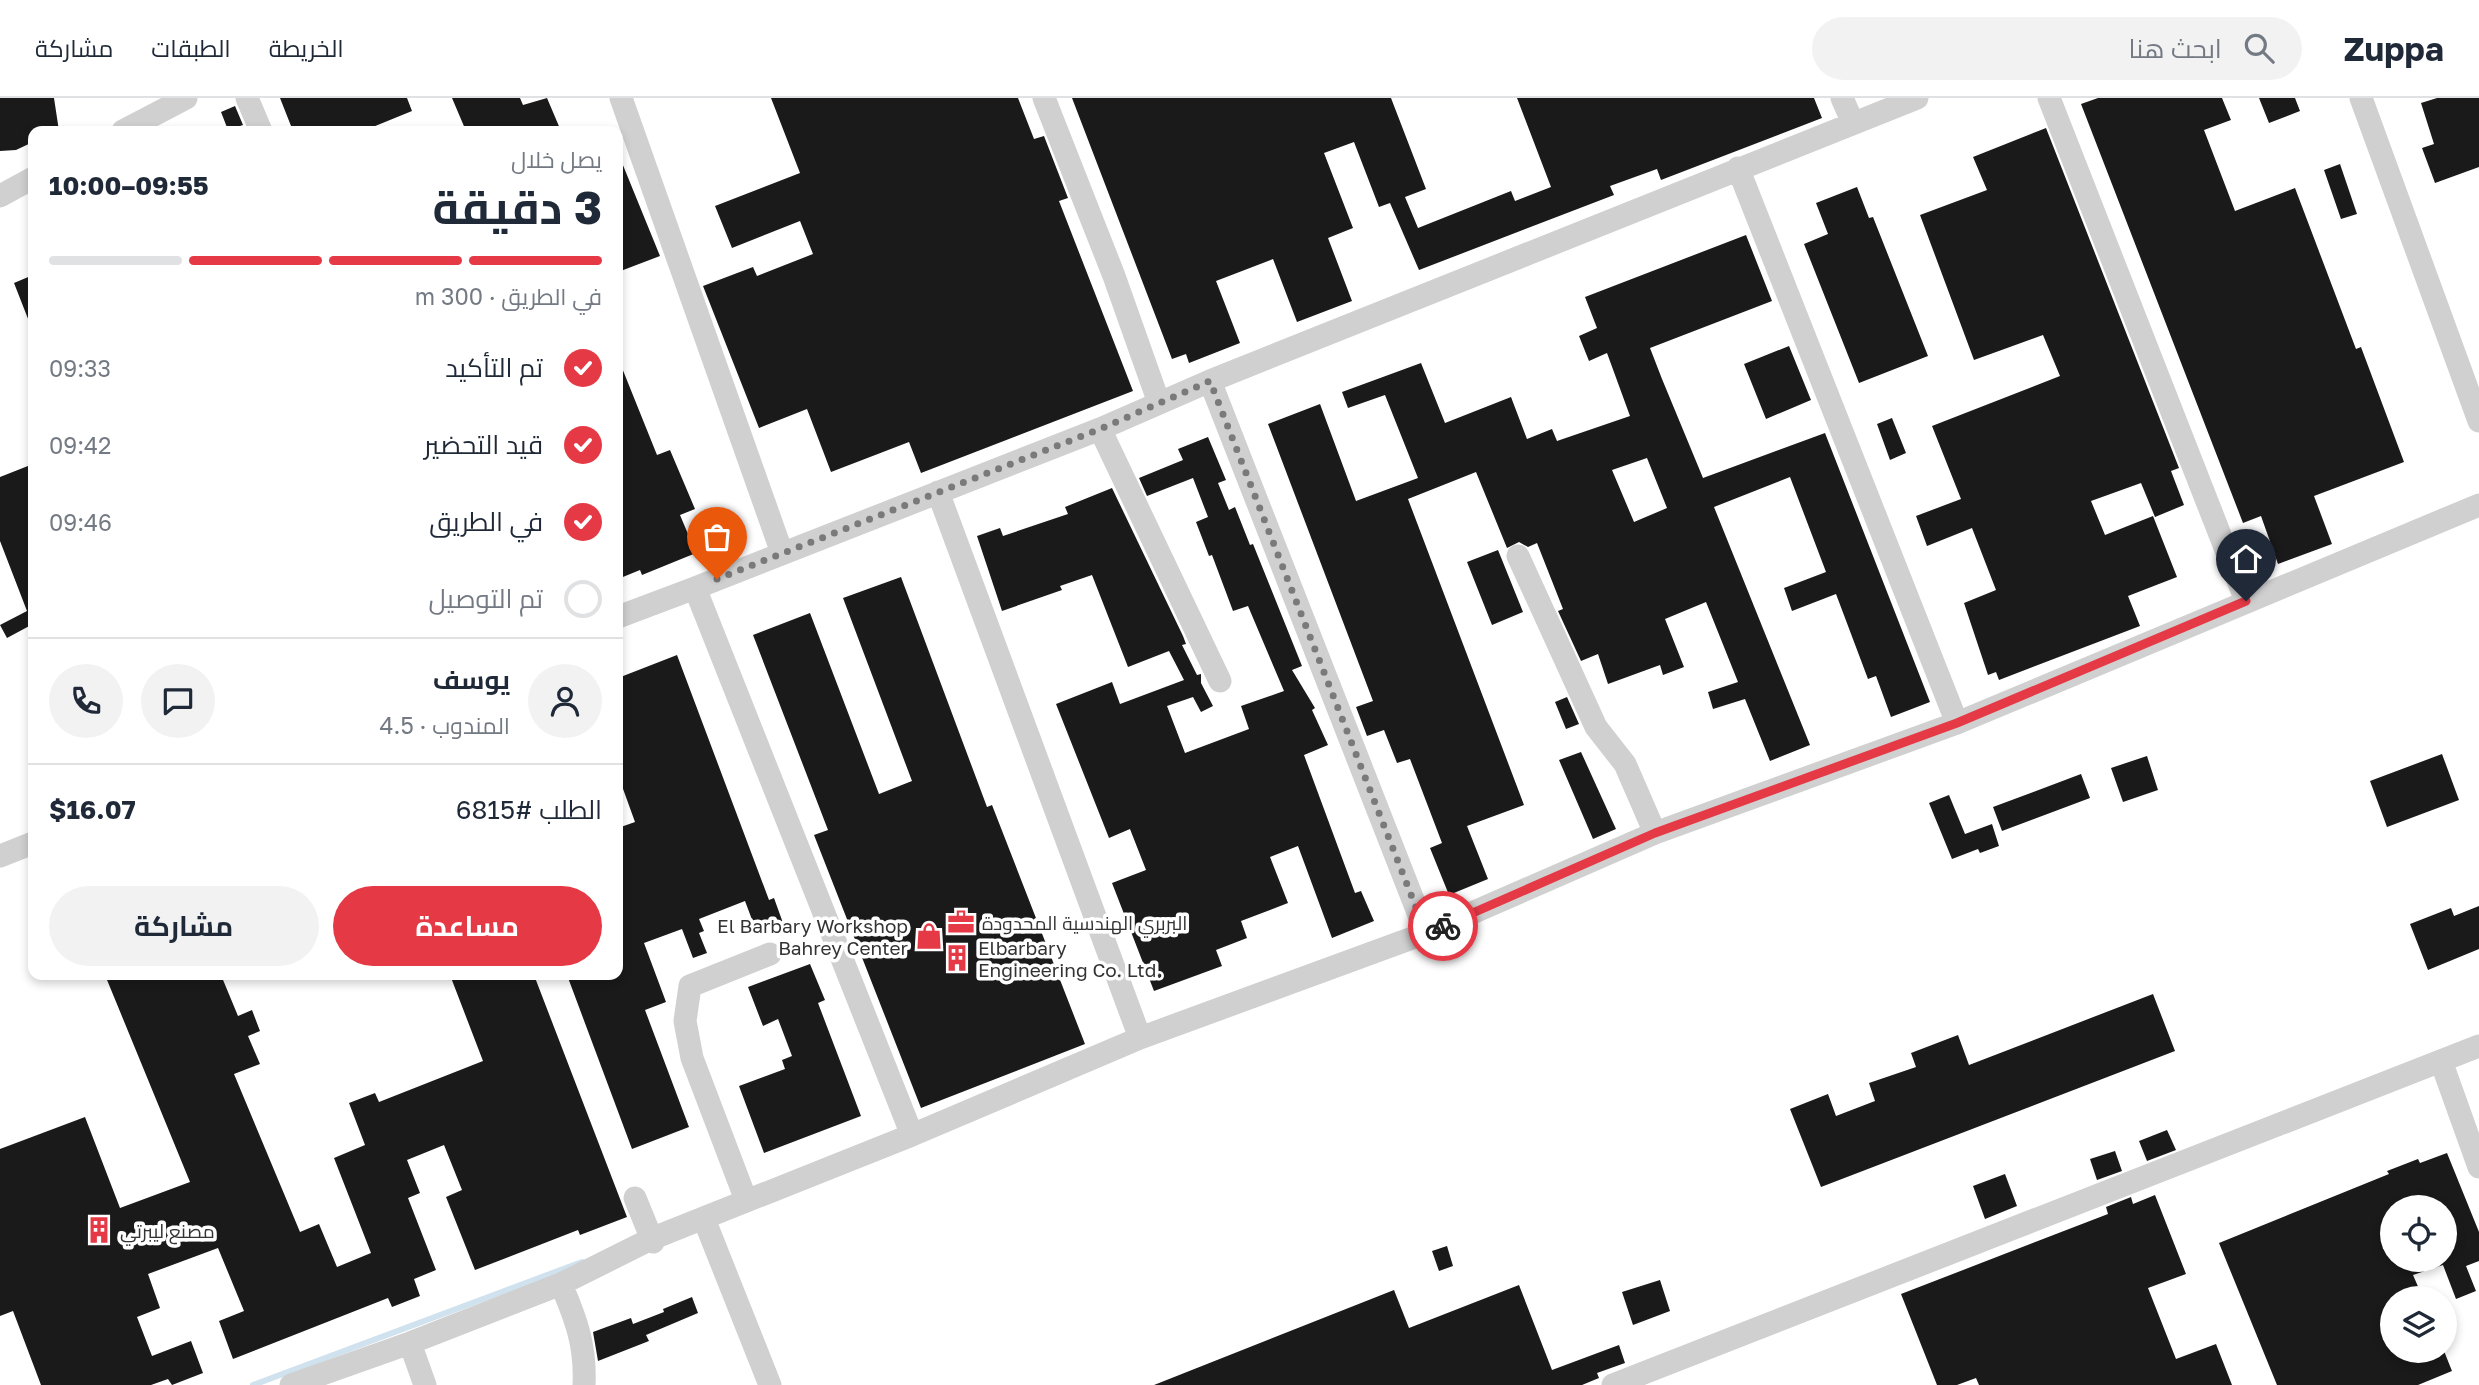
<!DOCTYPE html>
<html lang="ar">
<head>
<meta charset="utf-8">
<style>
	:root { --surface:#fff; --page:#f2f2f3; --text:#1f2937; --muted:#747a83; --line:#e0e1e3; --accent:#e63946 }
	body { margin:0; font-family:"Golos Text",Cairo,sans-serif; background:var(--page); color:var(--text); direction:rtl; height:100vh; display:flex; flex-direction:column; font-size:26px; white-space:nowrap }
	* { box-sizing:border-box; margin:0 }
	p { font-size:23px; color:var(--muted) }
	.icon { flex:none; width:38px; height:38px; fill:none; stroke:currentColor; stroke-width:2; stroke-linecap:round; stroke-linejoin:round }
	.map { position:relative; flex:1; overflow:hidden; direction:ltr }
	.details { position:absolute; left:28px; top:28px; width:595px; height:854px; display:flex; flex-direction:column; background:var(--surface); border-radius:14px; box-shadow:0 4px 10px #0003; direction:rtl }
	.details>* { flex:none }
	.controls { position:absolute; left:2380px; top:1097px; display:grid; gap:14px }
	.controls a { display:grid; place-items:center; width:77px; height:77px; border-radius:50%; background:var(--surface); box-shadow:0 4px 10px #0003; font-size:35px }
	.pin { position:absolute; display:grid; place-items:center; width:60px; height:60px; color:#fff; margin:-72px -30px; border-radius:50% 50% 50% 0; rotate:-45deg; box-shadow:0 0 7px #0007 }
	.pin .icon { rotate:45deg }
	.courier { position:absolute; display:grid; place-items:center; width:70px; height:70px; margin:-35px; border:5px solid #e63946; border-radius:50%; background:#fff; color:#222; box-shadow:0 2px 9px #0007 }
	.summary em { font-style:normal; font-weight:700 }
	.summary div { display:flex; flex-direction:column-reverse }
	.summary { display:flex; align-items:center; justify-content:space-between; height:119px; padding:0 21px }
	h1 { font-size:46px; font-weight:700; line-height:52px }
	.bar { display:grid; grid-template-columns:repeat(4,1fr); gap:10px 7px; align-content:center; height:84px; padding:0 21px }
	.bar i { height:9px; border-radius:5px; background:var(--line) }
	.bar .current { background:var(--accent) }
	.bar p { grid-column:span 4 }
	.line { display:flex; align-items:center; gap:18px; padding:0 21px; border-top:2px solid var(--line) }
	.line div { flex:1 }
	.round { display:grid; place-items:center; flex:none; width:74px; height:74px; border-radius:37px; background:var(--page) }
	ol { padding:0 21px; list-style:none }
	li { display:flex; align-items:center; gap:21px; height:77px }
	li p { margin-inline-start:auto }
	li .icon { padding:7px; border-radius:50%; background:var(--accent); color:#fff; stroke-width:4 }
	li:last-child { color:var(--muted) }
	li i { width:38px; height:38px; border:4px solid var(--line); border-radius:50% }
	.action { display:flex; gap:14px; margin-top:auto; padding:14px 21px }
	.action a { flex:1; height:80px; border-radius:42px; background:var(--accent); color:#fff; font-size:28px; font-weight:700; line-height:80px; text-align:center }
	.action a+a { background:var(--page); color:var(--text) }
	header { display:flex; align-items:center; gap:42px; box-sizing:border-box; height:98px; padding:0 35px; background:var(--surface); border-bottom:2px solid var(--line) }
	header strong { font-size:33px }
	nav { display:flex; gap:38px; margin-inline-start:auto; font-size:24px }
	.search { width:490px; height:63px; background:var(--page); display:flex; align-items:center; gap:18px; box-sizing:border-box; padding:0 24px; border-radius:38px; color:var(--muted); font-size:26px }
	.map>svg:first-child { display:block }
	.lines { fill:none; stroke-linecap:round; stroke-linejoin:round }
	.stream { stroke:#cfe2ee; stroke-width:6 }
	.building { fill:#1a1a1a; fill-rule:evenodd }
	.minor { stroke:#d0d0d0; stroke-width:23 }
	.minor-bridge { stroke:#d0d0d0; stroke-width:23 }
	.done { stroke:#7a7a7a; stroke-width:7; stroke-dasharray:0 12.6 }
	.route { stroke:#e63946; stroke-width:9 }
	.labels { text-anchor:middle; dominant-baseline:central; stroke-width:7; stroke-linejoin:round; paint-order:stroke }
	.poi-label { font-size:19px; fill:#333; stroke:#fff; text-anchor:start }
</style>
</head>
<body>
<header>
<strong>Zuppa</strong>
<div class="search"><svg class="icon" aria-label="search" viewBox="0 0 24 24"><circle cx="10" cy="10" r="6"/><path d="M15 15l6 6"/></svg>ابحث هنا</div>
<nav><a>الخريطة</a><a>الطبقات</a><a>مشاركة</a></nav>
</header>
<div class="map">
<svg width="2479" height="1287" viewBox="0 0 2479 1287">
	<rect width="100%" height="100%" fill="#fff"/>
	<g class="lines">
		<path class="stream" d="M253 1287 582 1164"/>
	</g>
	<path class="building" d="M0 0H54L59 33H33V44L16 52 0 53Z
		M280 0H407L412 13 363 33H293Z
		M452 0H520L523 7 547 0 561 33H466Z
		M771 0H1018L1034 41 1044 38 1068 100 1059 103 1133 293 921 375 909 344 831 374 807 311 759 330 703 188 753 169 757 178 813 156 800 123 732 150 715 108 800 75Z
		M1072 0H1391L1426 91 1405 99 1418 130 1511 93 1515 103 1551 89 1517 0H1814L1822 20 1661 82 1657 71 1610 88 1614 97 1419 172 1390 105 1379 109 1354 44 1324 55 1353 130 1328 140 1352 203 1297 224 1273 161 1216 183 1240 245 1189 265 1186 256 1172 261Z
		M2098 0H2222L2231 22 2204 32 2235 113 2295 90 2356 251 2361 249 2404 364 2314 398 2332 446 2278 466 2261 418 2243 425 2081 6Z
		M2259 0H2295L2300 13 2269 25Z
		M2437 0H2479V69L2435 85 2422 50 2434 46 2421 5Z
		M235 8 243 27 228 32 221 14Z
		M2046 30 2179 370 2171 373 2184 407 2155 419 2141 385 2091 403 2105 437 2153 418 2177 479 2128 498 2140 528 1999 582 1996 574 1988 577 1964 505 1996 492 1972 430 1927 448 1916 418 1961 401 1932 328 2060 278 2043 237 1974 262 1920 117 1987 92 1973 59Z
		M618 55 660 158 618 174Z
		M2340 66 2357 116 2341 121 2324 72Z
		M1857 89 1869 120 1873 119 1928 258 1859 285 1804 146 1828 136 1816 105Z
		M1746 137 1772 203 1650 250 1662 281 1703 380 1825 335 1930 604 1891 619 1876 578 1868 581 1836 496 1792 513 1784 490 1826 474 1790 379 1714 409 1810 647 1770 663 1745 601 1713 611 1708 594 1738 584 1706 504 1665 521 1684 569 1663 577 1660 567 1608 586 1598 556 1581 563 1558 513 1563 511 1537 445 1528 449 1519 444 1507 450 1476 374 1408 401 1524 707 1467 728 1488 781 1449 797 1430 750 1442 745 1410 661 1397 665 1384 632 1367 638 1356 609 1373 603 1268 326 1320 306 1356 403 1418 380 1385 297 1348 310 1342 294 1421 265 1445 325 1511 299 1527 341 1552 331 1557 343 1630 318 1607 255 1589 263 1579 238 1597 230 1585 199ZM1647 360 1667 410 1634 424 1612 372Z
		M33 177V231H32L14 185Z
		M1789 248 1811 302 1766 321 1744 266Z
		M618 260 657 357 670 352 695 411 680 417 696 455 642 477 640 472 618 481Z
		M1892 320 1906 355 1890 362 1877 326Z
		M1208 339 1226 382 1218 385 1229 412 1235 409 1250 447 1253 446 1302 568 1292 572 1315 610 1312 612 1328 647 1304 657 1355 795 1361 793 1374 823 1332 840 1298 748 1270 759 1288 805 1241 823 1247 840 1216 852 1222 868 1154 893 1112 785 1146 772 1130 731 1109 740 1056 606 1112 584 1120 606 1184 582 1169 553 1128 569 1092 477 1060 488 1062 492 1002 513 977 438 1000 430 1003 438 1068 416 1065 409 1112 390 1183 538 1186 546 1182 547 1197 577 1201 576V585L1213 608 1201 614 1193 599 1167 608 1185 655 1249 631 1241 608 1284 593 1248 508 1233 513 1212 457 1209 458 1196 424 1208 419 1193 380 1147 398 1139 380 1183 362 1178 351Z
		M33 366V526L7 540 0 527 27 513 0 443V379Z
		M1498 452 1523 514 1492 527 1467 464Z
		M901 479 987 709 992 707 1085 946 921 1010 814 737 828 732 753 537 810 515 879 696 912 683 843 500Z
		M677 557 769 802 774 800 783 825 757 835 745 803 699 821 704 833 699 835 707 855 693 860 682 831 644 845 666 904 645 912 689 1029 632 1051 567 877H618V730L635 724 618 677V580Z
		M1567 599 1579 626 1566 631 1555 604Z
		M1581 654 1616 731 1593 741 1559 662Z
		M2442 656 2459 702 2387 729 2370 683Z
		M2147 658 2158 692 2123 704 2111 670Z
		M2081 676 2090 700 2002 733 1993 709Z
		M1949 697 1965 736 1992 726 1999 748 1980 755 1978 751 1952 761 1929 705Z
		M2479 808V851L2428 872 2410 826 2451 810 2454 818Z
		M810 866 825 902 818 905 861 1018 764 1055 739 988 785 971 782 962 792 958 778 921 763 928 748 889Z
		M105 877H221L238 918 252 912 260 933 248 938 260 966 234 976 300 1134 319 1126 337 1169 371 1155 334 1060 365 1047 349 1005 375 995 379 1004 483 963 450 877H534L627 1119 580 1137 578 1132 475 1172 446 1099 462 1092 444 1047 407 1062 420 1095 408 1100 436 1172 414 1181 420 1198 392 1209 388 1200 233 1261 219 1223 244 1213 218 1150 148 1176 160 1210 137 1219 152 1258 191 1243 203 1275 172 1287 168 1281 151 1287H41L13 1213 0 1218V1051L85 1019 120 1110 190 1084Z
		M2153 896 2175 953 1821 1089 1790 1011 1828 996 1836 1018 1875 1003 1869 985 1916 969 1911 955 1958 937 1969 967Z
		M2167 1032 2176 1052 2147 1063 2139 1043Z
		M2115 1053 2122 1073 2097 1082 2090 1061Z
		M2447 1055 2479 1134V1163L2466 1168 2476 1193 2456 1201 2443 1167 2413 1177 2423 1200H2392V1253H2444L2452 1273 2418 1287H2277L2219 1145 2389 1076 2387 1073 2418 1061 2420 1065ZM2392 1110H2445V1162H2392Z
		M2005 1076 2017 1108 1985 1121 1973 1088Z
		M2155 1097 2186 1176 2148 1190 2176 1261 2216 1246 2232 1287H1979L1976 1280 1957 1287H1937L1901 1196 2108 1116 2106 1109 2131 1099 2133 1106Z
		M1447 1148 1453 1168 1439 1173 1432 1153Z
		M1660 1182 1670 1213 1633 1227 1622 1194Z
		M1519 1187 1552 1272 1619 1247 1625 1265 1597 1275 1599 1280 1582 1287H1154L1394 1192 1409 1230Z
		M692 1199 698 1215 646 1237 649 1243 598 1263 593 1234 631 1220 633 1226 664 1214 663 1211Z"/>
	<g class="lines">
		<path class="minor" d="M247 0 261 33
			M621 0 782 455
			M1044 0 1114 178 1159 305
			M1842 0 1853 25
			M2049 0 2246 503
			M2361 0 2479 323
			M123 33 186 0
			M1738 70 1957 625
			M0 98 33 80
			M1210 283 1426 835
			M1100 331 1220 583
			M938 394 1140 940
			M1518 458 1596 629 1625 666 1655 735
			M618 519 695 490
			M0 758 33 745
			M2441 963 2479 1069
			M912 1037 695 490 1100 331 1210 283 1917 0
			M746 1102 692 960 685 923 690 888 770 856
			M704 1121 770 1287
			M561 1186C576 1221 586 1248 584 1287
			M410 1245 425 1287
			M291 1287 410 1245 561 1186 651 1141 912 1037 1140 940 1426 835 1655 735 1957 625 2479 407
			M1613 1287 2479 948"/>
		<path class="minor-bridge" d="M635 1100 653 1144"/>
	</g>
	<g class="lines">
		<path class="done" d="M717 481 1100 331 1210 283 1426 835 1443 828"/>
		<path class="route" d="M1443 828 1655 735 1957 625 2246 503"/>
	</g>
	<defs>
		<symbol id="office-bare" viewBox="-9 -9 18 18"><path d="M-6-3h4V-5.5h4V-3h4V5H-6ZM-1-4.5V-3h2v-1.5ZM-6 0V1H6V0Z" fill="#e63946" stroke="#fff" stroke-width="2.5" paint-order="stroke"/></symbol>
		<symbol id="shop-bare" viewBox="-9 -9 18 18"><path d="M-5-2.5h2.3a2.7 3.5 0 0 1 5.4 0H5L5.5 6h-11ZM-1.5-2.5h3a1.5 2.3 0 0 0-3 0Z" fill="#e63946" stroke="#fff" stroke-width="2.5" paint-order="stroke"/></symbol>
		<symbol id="building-bare" viewBox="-9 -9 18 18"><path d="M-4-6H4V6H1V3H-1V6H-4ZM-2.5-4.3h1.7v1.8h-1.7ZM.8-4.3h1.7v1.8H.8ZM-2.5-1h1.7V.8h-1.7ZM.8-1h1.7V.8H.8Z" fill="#e63946" stroke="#fff" stroke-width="2.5" paint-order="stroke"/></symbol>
	</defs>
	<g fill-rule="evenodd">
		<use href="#office-bare" x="942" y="805" width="38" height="38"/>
		<use href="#shop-bare" x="910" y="819" width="38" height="38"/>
		<use href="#building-bare" x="938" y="841" width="38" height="38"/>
		<use href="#building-bare" x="80" y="1113" width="38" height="38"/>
	</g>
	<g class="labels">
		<g class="poi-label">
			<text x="982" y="824">البربري الهندسية المحدودة</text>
			<text x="908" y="827" text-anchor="end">El Barbary Workshop<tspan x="908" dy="22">Bahrey Center</tspan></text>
			<text x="978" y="849">Elbarbary<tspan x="978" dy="22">Engineering Co. Ltd.</tspan></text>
			<text x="120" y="1132">مصنع ليبرتي</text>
		</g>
	</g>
</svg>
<div class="controls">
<a><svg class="icon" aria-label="locate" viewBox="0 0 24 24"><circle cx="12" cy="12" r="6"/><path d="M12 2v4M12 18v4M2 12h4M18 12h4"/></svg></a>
<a><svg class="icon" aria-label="layers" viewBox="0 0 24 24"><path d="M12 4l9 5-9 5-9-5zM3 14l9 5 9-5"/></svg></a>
</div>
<div class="pin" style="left:717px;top:481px;background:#ea580c"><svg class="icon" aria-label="bag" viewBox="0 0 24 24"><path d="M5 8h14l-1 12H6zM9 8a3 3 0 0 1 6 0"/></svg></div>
<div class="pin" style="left:2246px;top:503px;background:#1f2937"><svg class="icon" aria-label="home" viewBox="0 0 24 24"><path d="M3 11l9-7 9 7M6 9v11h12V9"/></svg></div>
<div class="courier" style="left:1443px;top:828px"><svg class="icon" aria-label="bike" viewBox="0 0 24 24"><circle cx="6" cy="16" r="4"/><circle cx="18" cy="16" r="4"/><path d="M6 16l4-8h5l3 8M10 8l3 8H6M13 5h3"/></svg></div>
<section class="details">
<div class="summary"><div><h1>3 دقيقة</h1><p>يصل خلال</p></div><em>09:55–10:00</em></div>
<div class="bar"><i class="current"></i><i class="current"></i><i class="current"></i><i></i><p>في الطريق · 300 m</p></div>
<ol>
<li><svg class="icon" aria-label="check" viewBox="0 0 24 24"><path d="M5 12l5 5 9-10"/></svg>تم التأكيد<p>09:33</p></li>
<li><svg class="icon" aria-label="check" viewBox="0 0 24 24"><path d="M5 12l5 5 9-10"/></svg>قيد التحضير<p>09:42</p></li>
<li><svg class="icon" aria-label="check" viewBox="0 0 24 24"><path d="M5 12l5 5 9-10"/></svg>في الطريق<p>09:46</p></li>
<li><i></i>تم التوصيل</li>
</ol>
<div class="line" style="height:126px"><a class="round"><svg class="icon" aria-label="person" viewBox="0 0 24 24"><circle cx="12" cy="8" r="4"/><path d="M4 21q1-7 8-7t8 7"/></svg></a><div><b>يوسف</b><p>المندوب · 4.5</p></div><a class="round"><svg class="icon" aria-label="chat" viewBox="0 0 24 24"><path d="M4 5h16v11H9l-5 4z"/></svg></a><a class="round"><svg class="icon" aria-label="phone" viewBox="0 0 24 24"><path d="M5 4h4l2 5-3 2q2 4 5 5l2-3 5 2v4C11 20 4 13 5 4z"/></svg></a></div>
<div class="line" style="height:91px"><div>الطلب #6815</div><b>$16.07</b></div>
<div class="action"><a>مساعدة</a><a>مشاركة</a></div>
</section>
</div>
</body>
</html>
